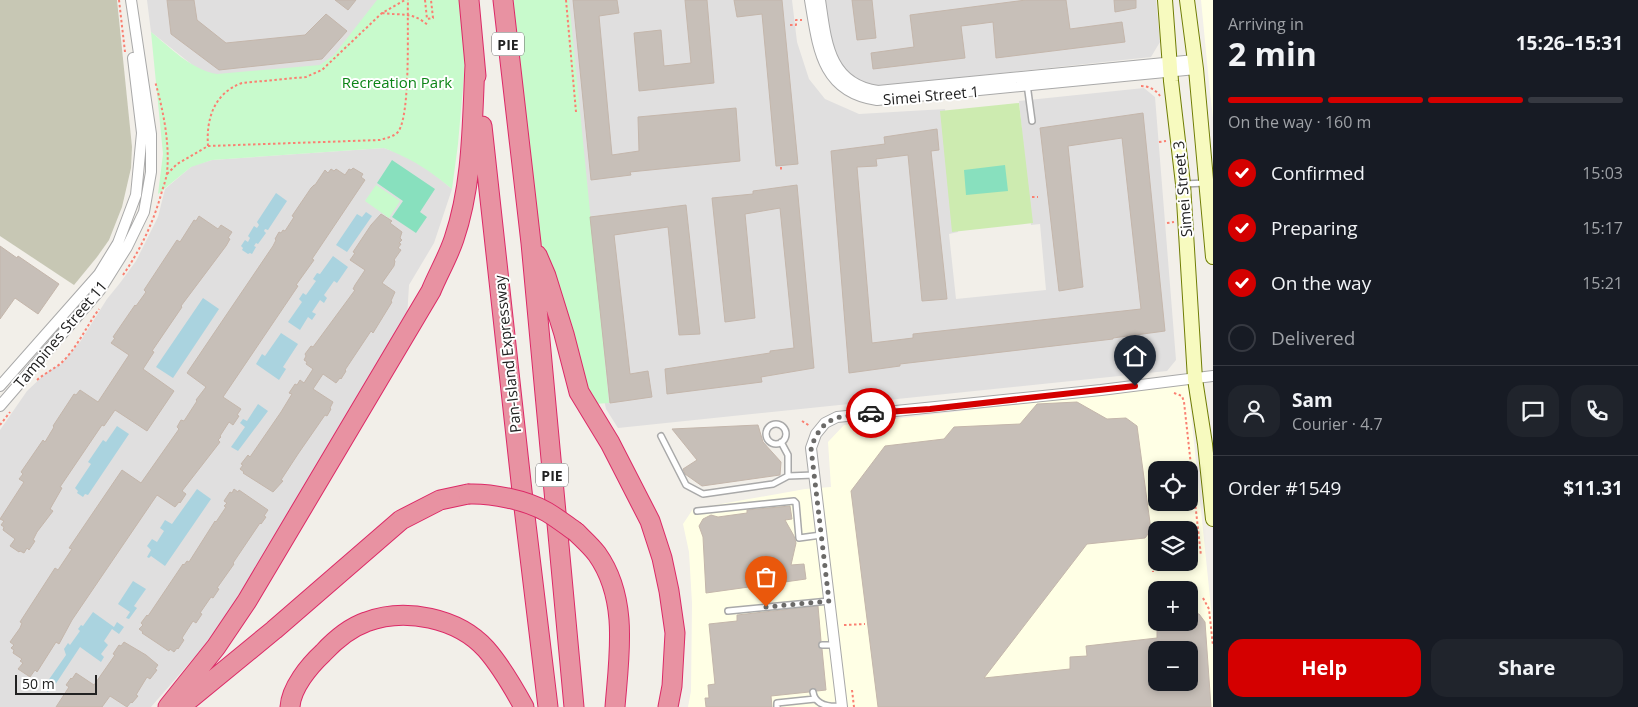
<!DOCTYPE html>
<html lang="en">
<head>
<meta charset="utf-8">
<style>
	:root { --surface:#171b24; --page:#20242c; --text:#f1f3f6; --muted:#9ea1a6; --line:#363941; --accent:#d40000 }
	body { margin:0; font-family:"Open Sans",sans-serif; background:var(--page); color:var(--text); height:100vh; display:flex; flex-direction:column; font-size:19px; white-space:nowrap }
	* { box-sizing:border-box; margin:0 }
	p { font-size:16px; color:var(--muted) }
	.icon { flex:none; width:28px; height:28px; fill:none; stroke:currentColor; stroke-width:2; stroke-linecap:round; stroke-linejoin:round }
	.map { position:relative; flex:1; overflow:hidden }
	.sheet { display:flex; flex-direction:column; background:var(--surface); width:425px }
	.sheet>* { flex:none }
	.tools { position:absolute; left:1148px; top:461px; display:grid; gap:10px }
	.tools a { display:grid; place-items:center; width:50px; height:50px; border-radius:10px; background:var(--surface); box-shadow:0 2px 8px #0003; font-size:25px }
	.scale { position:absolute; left:15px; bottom:12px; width:82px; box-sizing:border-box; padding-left:5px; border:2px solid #222; border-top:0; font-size:14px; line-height:18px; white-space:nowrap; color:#222; -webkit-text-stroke:4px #fff; paint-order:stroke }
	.pin { position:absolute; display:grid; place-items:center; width:42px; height:42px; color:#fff; margin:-51px -21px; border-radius:50% 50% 50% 0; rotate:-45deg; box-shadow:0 0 5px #0007 }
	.pin .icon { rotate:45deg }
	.courier { position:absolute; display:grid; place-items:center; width:50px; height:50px; margin:-25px; border:4px solid #d40000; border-radius:50%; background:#fff; color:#222; box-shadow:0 1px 6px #0007 }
	.headline em { font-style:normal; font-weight:700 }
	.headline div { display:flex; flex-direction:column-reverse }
	.headline { display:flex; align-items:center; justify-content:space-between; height:85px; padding:0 15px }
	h1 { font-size:32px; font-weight:700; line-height:38px }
	.bar { display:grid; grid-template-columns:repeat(4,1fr); gap:8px 5px; align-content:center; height:60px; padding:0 15px }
	.bar i { height:6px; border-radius:4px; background:var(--line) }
	.bar .current { background:var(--accent) }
	.bar p { grid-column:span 4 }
	.line { display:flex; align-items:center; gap:12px; padding:0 15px; border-top:1px solid var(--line) }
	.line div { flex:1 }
	.round { display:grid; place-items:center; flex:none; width:52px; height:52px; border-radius:15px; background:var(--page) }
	ol { padding:0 15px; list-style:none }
	li { display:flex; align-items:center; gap:15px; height:55px }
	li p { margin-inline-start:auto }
	li .icon { padding:5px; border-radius:50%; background:var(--accent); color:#fff; stroke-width:4 }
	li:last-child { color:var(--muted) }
	li i { width:28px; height:28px; border:2px solid var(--line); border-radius:50% }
	.cta { display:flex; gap:10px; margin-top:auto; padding:10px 15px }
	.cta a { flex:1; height:58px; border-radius:15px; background:var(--accent); color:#fff; font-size:20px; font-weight:700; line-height:58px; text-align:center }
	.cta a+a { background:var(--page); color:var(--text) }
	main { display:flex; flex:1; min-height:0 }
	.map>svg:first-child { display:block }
	.residential { fill:#e0dfdf }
	.education { fill:#ffffe5; fill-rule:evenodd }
	.construction { fill:#c7c7b4 }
	.grass { fill:#cdebb0 }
	.park { fill:#c8facc }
	.pitch { fill:#88e0be }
	.water { fill:#aad3df }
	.building { fill:#c7bfb8; stroke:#c4b6ab; fill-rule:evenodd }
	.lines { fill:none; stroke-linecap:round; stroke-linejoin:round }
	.service-casing { stroke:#a9a9a9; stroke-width:8 }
	.minor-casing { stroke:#a9a9a9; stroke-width:12 }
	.secondary-casing { stroke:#707d05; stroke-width:16 }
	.motorway-casing { stroke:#dc2a67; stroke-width:21 }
	.path { stroke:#fa8072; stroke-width:2; stroke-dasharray:2.5 2.5; stroke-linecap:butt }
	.service { stroke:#fff; stroke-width:5 }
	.minor { stroke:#fff; stroke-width:10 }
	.secondary { stroke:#f7fabf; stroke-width:14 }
	.motorway { stroke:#e892a2; stroke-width:19 }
	.motorway-bridge-casing { stroke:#dc2a67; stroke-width:21; stroke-linecap:butt }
	.motorway-bridge { stroke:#e892a2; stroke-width:19 }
	.done { stroke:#6b6a68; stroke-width:5; stroke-dasharray:0 9 }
	.route { stroke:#d40000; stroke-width:6 }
	.labels { text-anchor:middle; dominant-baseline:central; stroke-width:4; stroke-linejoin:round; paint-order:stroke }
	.shield { fill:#fff; stroke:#646464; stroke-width:1 }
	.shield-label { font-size:14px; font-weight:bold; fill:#222 }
	.park-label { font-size:15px; fill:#0c8416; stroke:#fff }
	.street-label { font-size:15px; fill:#222; stroke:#fff }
</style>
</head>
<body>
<main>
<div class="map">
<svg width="1213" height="707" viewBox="0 0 1213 707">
	<rect width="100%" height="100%" fill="#f2efe9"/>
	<path class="residential" d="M147 0H384L325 72 215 83 151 32Z
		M519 0H792L797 42 809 79 825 99 859 114 945 109 958 232 949 234 956 299 1046 290 1040 224 1031 225 1019 101 1144 88 1155 97 1176 360 1167 371 618 428 606 409Z
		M823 0H1156L1160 42 1151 57 881 86 850 79 828 47Z
		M384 148 403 155 427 168 452 189 434 243 409 285 407 318 219 629 151 707H0V430L27 391 47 372 61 364 80 342 107 299 120 283 136 261 158 217 165 189 192 166 212 160Z"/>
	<path class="education" d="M1201 0H1213V118L1210 93Z
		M1188 384 1213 627V707H688L691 691 692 603 689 552 683 524 693 509 805 489 831 487 828 442 844 425ZM1156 470H1189V502H1156ZM1156 530H1189V562H1156ZM1156 590H1189V622H1156ZM1156 650H1189V682H1156Z"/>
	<path class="construction" d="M0 0H117L132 147 131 168 122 207 109 240 97 257 74 285 0 236Z"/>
	<path class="grass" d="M1019 103 1033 223 952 232 940 111Z"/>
	<path class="park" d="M377 0H465L468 30 458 144 452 189C429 170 412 159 384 148L212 160 191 167 158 194 163 154 151 32C171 48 190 69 217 74L320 65 334 55Z
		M505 0H569L609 403 594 404 566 335 540 259Z
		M376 185 400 201 389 218 365 201Z"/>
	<path class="pitch" d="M392 160 435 189 420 212 427 217 416 233 392 217 403 201 377 183Z
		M1005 165 1008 191 966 195 964 170Z"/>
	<path class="water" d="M276 193 287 201 268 230 265 229 264 231 266 233 258 244 256 243 254 246 256 247 252 254 250 253 248 254 242 250 243 248 241 246 245 240 248 242 250 238 248 236 254 226 257 228 259 225 257 222Z
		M366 212 372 216 347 252 336 245 357 214 362 217Z
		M333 256 348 267 337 283 334 281 324 295 327 298 324 303 320 300 312 312 316 314 312 320 308 317 300 330 288 322 302 302 299 299 303 293 306 295 316 281 313 279 317 273 320 274Z
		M203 298 219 309 173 378 156 367Z
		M281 333 298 344 283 367 286 369 279 380 256 364 262 354 265 356Z
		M258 404 268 411 238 451 231 447 245 427 240 423 243 419 247 421Z
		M117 426 129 434 88 495 85 494 83 497 77 493 78 491 75 488 91 464 88 462 103 440 106 442Z
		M197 489 211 499 165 566 151 556 149 558 147 557 151 550 147 546 152 539 157 542 164 531 160 528 165 520 172 524Z
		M133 581 146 589 134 606 137 608 129 619 126 618 130 612 118 604Z
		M93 612 114 627 117 622 124 627 119 634 112 629 104 641 108 645 101 654 104 657 101 662 80 647 51 691 49 690 48 692 43 688 66 655 64 649 68 643 70 645 80 631 78 629 81 625 83 626Z"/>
	<path class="building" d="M167 0H194L197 20 226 43 305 35 326 14 347 31 322 59 219 70 171 34Z
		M335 0H356L348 10Z
		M573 0H617L619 13 599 16 612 155 639 151 638 117 736 108 740 161 630 172 631 175 591 180Z
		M685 0H707L714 83 639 91 634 33 661 30 664 66 691 63Z
		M734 0H782L798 164 776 166 762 14 737 17Z
		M852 0H872L876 38 857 40Z
		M1026 0H1066L1070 29 1122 22 1125 42 996 58 993 22 978 24 961 26 965 58 873 69 871 53 914 47 910 15Z
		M1114 0H1136V8L1115 12Z
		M1143 113 1165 331 1113 338V339L900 364V366L849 373 831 151 885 144 884 137 937 129 939 150 931 151 947 299 922 301 908 155 876 159 877 166 857 167 872 343 913 338V334L1141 309 1122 138 1068 146 1083 287 1059 291 1040 128Z
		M353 168 363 174 361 177 365 180 312 259 314 260 296 285 298 286 223 397 241 409 237 415 239 416 233 425 229 422 220 436 221 437 218 440 220 442 182 491 186 494 180 503 179 502 175 507 157 495 72 620 59 644 56 642 37 672 35 670 30 677 18 669 23 663 20 661 22 659 13 653 14 650 11 648 14 645 10 642 20 628 22 623 20 622 55 568 58 570 72 549 69 548 122 470 141 483 179 429 177 427 181 420 184 421 197 401 196 400 206 387 187 373 273 246 276 240 275 239 279 232 281 233 283 230 285 231 294 217 292 216 311 188 314 185H315L325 170 328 173 331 169 334 171 336 169 345 175 349 169 351 170Z
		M797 185 814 368 761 377 762 382 667 394 665 369 770 353V351L794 348 780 208 745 214 755 318 725 322 712 198 753 194V191Z
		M686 205 700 334 679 335 668 227 614 235 630 374 648 371 652 397 610 403 590 217Z
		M381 214 392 221 390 223 402 232 400 238 402 240 399 243 401 244 398 248 401 250 394 260 395 261 394 266 382 283 395 292 391 301 392 302 373 333 371 331 345 370 346 371 341 379 340 378 336 383 323 374 313 389 333 402 330 408 331 409 327 416 325 415 298 454 281 480 283 481 273 492 243 473 244 472 240 469 243 465 241 464 248 455 250 457 281 412 292 394 289 393 295 384 297 385 300 380 304 383 313 369 306 364 307 362 304 360 306 356 305 354 311 346 313 347 355 290 353 289 355 285 365 270 350 260 355 253 353 252 371 225Z
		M199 216 218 229 221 225 232 232 228 238 230 239 226 246 181 306 182 307 152 351 154 352 143 369 174 391 147 431 115 410 104 426 102 425 60 487 62 488 50 509 53 511 37 532 33 540 35 541 29 550 27 548 24 553 20 551 19 552 10 546 15 539 3 530 4 527 1 525 4 521 0 519 24 482 19 479 23 474 21 472 43 440 45 442 54 427 53 426 74 394 76 395 80 390 98 402 129 355 111 343 115 338 113 337 135 305 136 306 146 292 144 290 177 240 180 242 194 220 196 221Z
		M0 246 17 258 18 256 59 284 38 314 15 298 0 319Z
		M1077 402 1107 419 1126 418 1137 426 1151 530 1145 538 1087 544 984 678 1070 669V657L1087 656 1086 646 1157 638V624L1189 622V613H1194L1199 614 1205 622 1211 707H878L851 491 885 446 944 439 954 427 1020 424 1037 404ZM1156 650H1189V682H1156Z
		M758 425 763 442 781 462 780 475 702 486 685 474 683 469 697 460 672 429Z
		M234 489 238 492 239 490 268 510 264 516 266 517 261 524 260 523 233 563 234 564 217 588 219 589 213 598 211 597 200 613 202 614 196 623 193 621 182 638 184 640 178 649 177 648 174 652 170 649 169 651 142 633 143 632 139 629 143 625 141 623 147 615 148 616 183 564 184 565 187 561 189 562 215 521 216 522 226 507 224 506 227 503 224 501 230 492 232 493Z
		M790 506 792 519 785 520 794 536 796 543 791 565 804 564 806 579 706 593 703 537 699 526 703 519 711 515 718 517 747 513V510Z
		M818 606 821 641 818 645 822 649 826 690 817 691 812 688 809 692 771 696 772 707H706L705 698H709L708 685 715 684 709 624 737 621V615Z
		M124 642 146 655 158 665 155 669 157 670 150 679 147 677 136 695 138 696 132 703 131 702 127 707 110 696 102 707H56L69 687 66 685 71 678 72 679 76 673 94 685 115 655 113 654 119 645 121 646Z"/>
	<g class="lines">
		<defs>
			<path id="service" d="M1027 84 1032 121
				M1184 184 1205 183
				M766 434a10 10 0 1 1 20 0a10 10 0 1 1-20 0Z
				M661 436 686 485 703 494 773 484 788 476 814 475
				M781 442 788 455V476
				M697 511 794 501 796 503 799 538 821 535
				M728 611 829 601
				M822 645H834
				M813 692C815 706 830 707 842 706
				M777 707V703L815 699"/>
			<path id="minor" d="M810 0C818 47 821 92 877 100L1196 69
				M820 0C826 40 828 84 878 91L1195 60
				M0 386 99 274 118 243 136 195 142 133 133 58
				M0 406 100 290 127 247 144 212 151 172V134L131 0
				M842 707 811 448 816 434 825 423 837 417 1101 390 1213 376"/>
			<path id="secondary" d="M1165 0 1171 81 1183 184 1195 379 1205 444 1213 519
				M1187 0 1196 69 1213 257"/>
			<path id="motorway" d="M469 0 476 76
				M503 0 531 243 574 707
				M482 126 522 491 548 707
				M537 255 546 276 564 334 579 392 610 443 650 521 662 558 669 591 675 633 672 686 668 707
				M576 532C583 539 591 546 597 554 629 599 619 656 615 707
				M168 707 216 647 247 601 431 291C438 274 448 257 454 239 473 183 472 123 475 65
				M180 707 274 630 401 520 440 500 468 494
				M290 707C291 688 309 666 323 653 335 640 349 628 366 622 405 607 458 618 486 649 501 666 513 687 524 707"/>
		</defs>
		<use href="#service" class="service-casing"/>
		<use href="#minor" class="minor-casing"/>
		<use href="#secondary" class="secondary-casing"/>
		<use href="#motorway" class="motorway-casing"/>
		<path class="path" d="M119 0 125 52
			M425 0 427 19 433 18 431 0
			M566 0 576 112
			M382 13C403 16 412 11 429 26
			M790 25H796V20H802
			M1141 86C1149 86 1156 90 1160 96
			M1159 142 1166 141
			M208 146C206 119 214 93 242 83L306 77 322 70 382 13 405 0
			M781 167V171
			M167 174 177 164 208 146 380 140C386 138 393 137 398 132 411 115 407 25 408 0
			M1032 197H1038
			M1167 223 1174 222
			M123 275C141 249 154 221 162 191 164 185 166 179 167 173 170 142 163 110 155 81
			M37 380C44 374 52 370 60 364 76 350 86 327 99 309
			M1174 393 1182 396 1184 402 1201 556
			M802 421 810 426
			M0 425 10 412
			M1148 544H1151L1153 572
			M1203 598 1209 609 1213 646
			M844 625 865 624
			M852 690 854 707"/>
		<use href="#service" class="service"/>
		<use href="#minor" class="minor"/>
		<use href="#secondary" class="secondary"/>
		<use href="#motorway" class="motorway"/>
		<defs>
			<path id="motorway-bridge" d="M468 494C491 493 526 500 547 512 557 518 566 525 576 532"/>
		</defs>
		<use href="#motorway-bridge" class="motorway-bridge-casing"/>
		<use href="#motorway-bridge" class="motorway-bridge"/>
	</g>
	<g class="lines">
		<path class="done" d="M766 607 829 601 811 448C823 414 839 417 871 413"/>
		<path class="route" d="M871 413 930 409 1135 386"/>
	</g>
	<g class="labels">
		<g class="shield">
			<rect x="492" y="32.5" width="32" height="23" rx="4"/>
			<rect x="536" y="463.5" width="32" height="23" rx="4"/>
		</g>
		<g class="shield-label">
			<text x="508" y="44">PIE</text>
			<text x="552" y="475">PIE</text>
		</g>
		<g class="park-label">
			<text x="397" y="82">Recreation Park</text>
		</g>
		<g class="street-label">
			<text transform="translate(931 95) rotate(-5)">Simei Street 1</text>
			<text transform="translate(1182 189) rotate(-95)">Simei Street 3</text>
			<text transform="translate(60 334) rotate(-50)">Tampines Street 11</text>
			<text transform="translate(507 354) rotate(-96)">Pan-Island Expressway</text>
		</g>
	</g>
</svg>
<div class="tools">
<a><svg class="icon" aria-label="locate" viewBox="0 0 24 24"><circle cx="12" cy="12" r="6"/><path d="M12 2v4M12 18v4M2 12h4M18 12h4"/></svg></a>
<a><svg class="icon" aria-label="layers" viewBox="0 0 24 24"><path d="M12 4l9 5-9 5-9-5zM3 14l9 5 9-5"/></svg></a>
<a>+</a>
<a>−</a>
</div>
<div class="scale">50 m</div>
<div class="pin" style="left:766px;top:607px;background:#ea580c"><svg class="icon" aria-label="bag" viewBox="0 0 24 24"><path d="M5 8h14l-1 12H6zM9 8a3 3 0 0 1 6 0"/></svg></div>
<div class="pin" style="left:1135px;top:386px;background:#1f2937"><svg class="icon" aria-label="home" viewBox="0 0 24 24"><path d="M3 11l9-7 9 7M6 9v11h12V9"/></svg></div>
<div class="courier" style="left:871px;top:413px"><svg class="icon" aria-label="car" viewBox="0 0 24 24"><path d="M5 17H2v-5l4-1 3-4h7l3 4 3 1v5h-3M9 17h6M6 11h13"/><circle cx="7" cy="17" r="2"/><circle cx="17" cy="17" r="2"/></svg></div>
</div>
<section class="sheet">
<div class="headline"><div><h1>2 min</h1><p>Arriving in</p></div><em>15:26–15:31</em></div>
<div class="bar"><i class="current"></i><i class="current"></i><i class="current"></i><i></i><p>On the way · 160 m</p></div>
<ol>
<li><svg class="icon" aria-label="check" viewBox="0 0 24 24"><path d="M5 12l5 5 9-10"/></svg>Confirmed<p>15:03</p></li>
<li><svg class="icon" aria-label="check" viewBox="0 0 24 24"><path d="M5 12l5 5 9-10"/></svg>Preparing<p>15:17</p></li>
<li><svg class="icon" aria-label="check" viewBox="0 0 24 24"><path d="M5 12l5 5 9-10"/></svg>On the way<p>15:21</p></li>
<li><i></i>Delivered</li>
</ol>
<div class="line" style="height:90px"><a class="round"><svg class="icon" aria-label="person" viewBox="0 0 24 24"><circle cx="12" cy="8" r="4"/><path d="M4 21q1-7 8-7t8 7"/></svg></a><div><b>Sam</b><p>Courier · 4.7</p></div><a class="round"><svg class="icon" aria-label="chat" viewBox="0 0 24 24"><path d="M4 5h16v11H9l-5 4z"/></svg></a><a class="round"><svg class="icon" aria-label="phone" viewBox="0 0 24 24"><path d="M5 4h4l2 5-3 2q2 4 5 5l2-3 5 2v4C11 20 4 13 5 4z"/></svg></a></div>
<div class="line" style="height:65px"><div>Order #1549</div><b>$11.31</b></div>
<div class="cta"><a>Help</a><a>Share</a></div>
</section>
</main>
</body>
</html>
